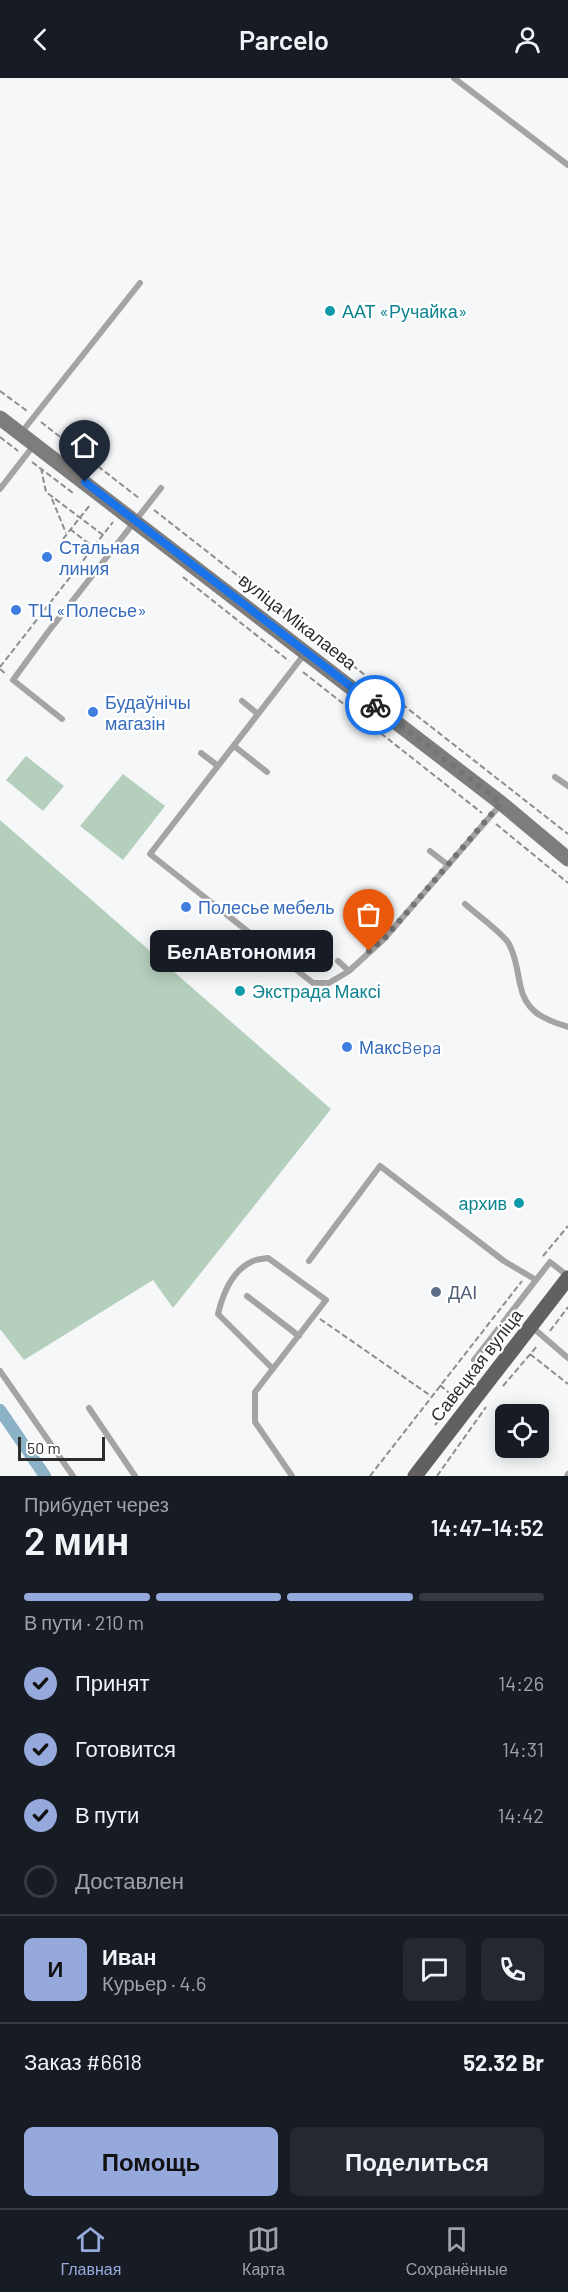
<!DOCTYPE html>
<html lang="ru">
<head>
<meta charset="utf-8">
<style>
	:root { --surface:#171b24; --page:#242831; --text:#f1f3f6; --muted:#9ea1a6; --line:#363941; --accent:#96a9dc }
	body { margin:0; font-family:Barlow,sans-serif; background:var(--page); color:var(--text); height:100vh; display:flex; flex-direction:column; font-size:22px; white-space:nowrap }
	* { box-sizing:border-box; margin:0 }
	p { font-size:20px; color:var(--muted) }
	.icon { flex:none; width:33px; height:33px; fill:none; stroke:currentColor; stroke-width:2; stroke-linecap:round; stroke-linejoin:round }
	.map { position:relative; height:1398px; overflow:hidden }
	.details { display:flex; flex-direction:column; background:var(--surface); flex:1 }
	.details>* { flex:none }
	.controls { position:absolute; left:495px; top:1326px; display:grid; gap:12px }
	.controls a { display:grid; place-items:center; width:54px; height:54px; border-radius:9px; background:var(--surface); box-shadow:0 3px 15px #0003; font-size:30px }
	.scale { position:absolute; left:18px; bottom:15px; width:87px; box-sizing:border-box; padding-left:6px; border:3px solid #2c2d2e; border-top:0; font-size:16px; line-height:21px; white-space:nowrap; color:#2c2d2e; -webkit-text-stroke:4px #fff; paint-order:stroke }
	.pin { position:absolute; display:grid; place-items:center; width:51px; height:51px; color:#fff; margin:-62px -26px; border-radius:50% 50% 50% 0; rotate:-45deg; box-shadow:0 0 6px #0007 }
	.pin .icon { rotate:45deg }
	.courier { position:absolute; display:grid; place-items:center; width:60px; height:60px; margin:-30px; border:4px solid #1a73e8; border-radius:50%; background:#fff; color:#222; box-shadow:0 2px 8px #0007 }
	.bubble { position:absolute; height:42px; border-radius:9px; background:var(--surface); box-shadow:0 3px 15px #0003; font-size:20px; font-weight:600; line-height:42px; text-align:center }
	.headline em { font-style:normal; font-weight:600 }
	.headline div { display:flex; flex-direction:column-reverse }
	.headline { display:flex; align-items:center; justify-content:space-between; height:102px; padding:0 24px }
	h1 { font-size:39px; font-weight:600; line-height:45px }
	.bar { display:grid; grid-template-columns:repeat(4,1fr); gap:9px 6px; align-content:center; height:72px; padding:0 24px }
	.bar i { height:8px; border-radius:4px; background:var(--line) }
	.bar .selected { background:var(--accent) }
	.bar p { grid-column:span 4 }
	.line { display:flex; align-items:center; gap:15px; padding:0 24px; border-top:2px solid var(--line) }
	.line div { flex:1 }
	.round { display:grid; place-items:center; flex:none; width:63px; height:63px; border-radius:9px; background:var(--page) }
	ol { padding:0 24px; list-style:none }
	li { display:flex; align-items:center; gap:18px; height:66px }
	li p { margin-inline-start:auto }
	li .icon { padding:6px; border-radius:50%; background:var(--accent); color:#111; stroke-width:4 }
	li:last-child { color:var(--muted) }
	li i { width:33px; height:33px; border:3px solid var(--line); border-radius:50% }
	.button { display:flex; gap:12px; margin-top:auto; padding:12px 24px }
	.button a { flex:1; height:69px; border-radius:9px; background:var(--accent); color:#111; font-size:24px; font-weight:600; line-height:69px; text-align:center }
	.button a+a { background:var(--page); color:var(--text) }
	header { display:flex; justify-content:space-between; align-items:center; height:78px; padding:0 24px; background:var(--surface); font-size:27px; font-weight:600 }
	.menu { display:flex; justify-content:space-around; align-items:center; height:84px; border-top:2px solid var(--line); background:var(--surface); font-size:16px; color:var(--muted) }
	.menu a { display:grid; justify-items:center; gap:3px }
	.menu .selected { color:var(--accent) }
	.map>svg:first-child { display:block }
	.green { fill:#b5cfbd }
	.lines { fill:none; stroke-linecap:round; stroke-linejoin:round }
	.canal { stroke:#8bb2c7; stroke-width:12 }
	.path { stroke:#8d8e90; stroke-width:2; stroke-dasharray:6 3; stroke-linecap:butt }
	.service { stroke:#a5a4a3; stroke-width:6 }
	.secondary { stroke:#7e7d7c; stroke-width:15 }
	.primary { stroke:#63615f; stroke-width:15 }
	.done { stroke:#727475; stroke-width:6; stroke-dasharray:0 10.8 }
	.route { stroke:#1a73e8; stroke-width:8 }
	.culture-dot { fill:#0f9aa8; stroke:#fff; stroke-width:2 }
	.shop-dot { fill:#3f7fe0; stroke:#fff; stroke-width:2 }
	.service-dot { fill:#5c6f8a; stroke:#fff; stroke-width:2 }
	.labels { text-anchor:middle; dominant-baseline:central; stroke-width:4.5; stroke-linejoin:round; paint-order:stroke }
	.culture-label { font-size:18px; fill:#0d838f; stroke:#fff; text-anchor:start }
	.shop-label { font-size:18px; fill:#366cbe; stroke:#fff; text-anchor:start }
	.street-label { font-size:18px; fill:#2c2d2e; stroke:#fff }
	.service-label { font-size:18px; fill:#4e5e75; stroke:#fff; text-anchor:start }
</style>
</head>
<body>
<header><svg class="icon" aria-label="back" viewBox="0 0 24 24"><path d="M15 5l-7 7 7 7"/></svg>Parcelo<svg class="icon" aria-label="person" viewBox="0 0 24 24"><circle cx="12" cy="8" r="4"/><path d="M4 21q1-7 8-7t8 7"/></svg></header>
<div class="map">
<svg width="568" height="1398" viewBox="0 0 568 1398">
	<rect width="100%" height="100%" fill="#f5f7f9"/>
	<path class="green" d="M26 678 64 708 43 733 6 702Z
		M123 696 165 728 123 782 80 748Z
		M0 742 331 1031 173 1230 153 1202 24 1282 0 1251Z"/>
	<g class="lines">
		<path class="canal" d="M0 1332 45 1398"/>
		<path class="path" d="M0 313 27 333
			M41 344 140 421
			M0 359 18 373
			M32 384 73 415
			M41 390 46 414 103 457
			M52 421 66 455
			M154 432 568 756
			M70 451 93 469
			M63 461 90 427
			M63 492 71 498
			M183 499 289 583
			M0 589 113 444
			M0 591 7 597
			M303 594 482 735
			M496 746 568 805
			M543 1178 568 1148
			M320 1241 431 1318
			M550 1253 568 1229
			M530 1276 568 1306
			M440 1307 455 1320
			M503 1308 538 1267
			M435 1347 462 1315
			M370 1398 522 1203
			M437 1398 486 1329"/>
		<path class="service" d="M454 0 568 87
			M21 355 140 205
			M0 411 34 367
			M306 574 150 776 313 905H329L349 893 384 861 501 726
			M242 623 258 636
			M62 641 13 602 48 554 161 410
			M234 668 267 694
			M201 675 218 688
			M555 699 568 708
			M430 773 448 787
			M465 826C475 835 504 856 509 866 516 879 517 892 520 906 525 934 543 941 568 949
			M338 883 349 893
			M309 1183 380 1088 504 1183 536 1202
			M247 1218 299 1258
			M532 1249 568 1280
			M474 1282 550 1184 568 1198
			M273 1291 218 1236C223 1215 232 1192 253 1183 257 1181 264 1181 268 1180L326 1222 255 1314V1344L292 1398
			M0 1293 73 1398
			M89 1330 135 1398
			M567 1398 568 1396"/>
		<path class="secondary" d="M0 340 501 725 568 781"/>
		<path class="primary" d="M415 1398 568 1200"/>
	</g>
	<g class="lines">
		<path class="done" d="M369 873 384 861 501 725 375 627"/>
		<path class="route" d="M85 404 375 627"/>
	</g>
	<g class="culture-dot">
		<circle cx="330" cy="233" r="6"/>
		<circle cx="240" cy="913" r="6"/>
		<circle cx="519" cy="1125" r="6"/>
	</g>
	<g class="shop-dot">
		<circle cx="47" cy="479" r="6"/>
		<circle cx="16" cy="532" r="6"/>
		<circle cx="93" cy="634" r="6"/>
		<circle cx="186" cy="829" r="6"/>
		<circle cx="347" cy="969" r="6"/>
	</g>
	<circle class="service-dot" cx="436" cy="1214" r="6"/>
	<g class="labels">
		<g class="culture-label">
			<text x="342" y="233">ААТ «Ручайка»</text>
			<text x="252" y="913">Экстрада Максі</text>
			<text x="507" y="1125" text-anchor="end">архив</text>
		</g>
		<g class="shop-label">
			<text x="59" y="469">Стальная<tspan x="59" dy="21">линия</tspan></text>
			<text x="28" y="532">ТЦ «Полесье»</text>
			<text x="105" y="624">Будаўнічы<tspan x="105" dy="21">магазін</tspan></text>
			<text x="198" y="829">Полесье мебель</text>
			<text x="359" y="969">МаксBepa</text>
		</g>
		<g class="street-label">
			<text transform="translate(298 543) rotate(38)">вуліца Мікалаева</text>
			<text transform="translate(476 1287) rotate(-52)">Савецкая вуліца</text>
		</g>
		<g class="service-label">
			<text x="448" y="1214">ДАІ</text>
		</g>
	</g>
</svg>
<div class="controls">
<a><svg class="icon" aria-label="locate" viewBox="0 0 24 24"><circle cx="12" cy="12" r="6"/><path d="M12 2v4M12 18v4M2 12h4M18 12h4"/></svg></a>
</div>
<div class="scale">50 m</div>
<div class="pin" style="left:369px;top:873px;background:#ea580c"><svg class="icon" aria-label="bag" viewBox="0 0 24 24"><path d="M5 8h14l-1 12H6zM9 8a3 3 0 0 1 6 0"/></svg></div>
<div class="pin" style="left:85px;top:404px;background:#1f2937"><svg class="icon" aria-label="home" viewBox="0 0 24 24"><path d="M3 11l9-7 9 7M6 9v11h12V9"/></svg></div>
<div class="courier" style="left:375px;top:627px"><svg class="icon" aria-label="bike" viewBox="0 0 24 24"><circle cx="6" cy="16" r="4"/><circle cx="18" cy="16" r="4"/><path d="M6 16l4-8h5l3 8M10 8l3 8H6M13 5h3"/></svg></div>
<div class="bubble" style="left:150px;top:852px;width:183px">БелАвтономия</div>
</div>
<section class="details">
<div class="headline"><div><h1>2 мин</h1><p>Прибудет через</p></div><em>14:47–14:52</em></div>
<div class="bar"><i class="selected"></i><i class="selected"></i><i class="selected"></i><i></i><p>В пути · 210 m</p></div>
<ol>
<li><svg class="icon" aria-label="check" viewBox="0 0 24 24"><path d="M5 12l5 5 9-10"/></svg>Принят<p>14:26</p></li>
<li><svg class="icon" aria-label="check" viewBox="0 0 24 24"><path d="M5 12l5 5 9-10"/></svg>Готовится<p>14:31</p></li>
<li><svg class="icon" aria-label="check" viewBox="0 0 24 24"><path d="M5 12l5 5 9-10"/></svg>В пути<p>14:42</p></li>
<li><i></i>Доставлен</li>
</ol>
<div class="line" style="height:108px"><b class="round" style="background:var(--accent);color:#111">И</b><div><b>Иван</b><p>Курьер · 4.6</p></div><a class="round"><svg class="icon" aria-label="chat" viewBox="0 0 24 24"><path d="M4 5h16v11H9l-5 4z"/></svg></a><a class="round"><svg class="icon" aria-label="phone" viewBox="0 0 24 24"><path d="M5 4h4l2 5-3 2q2 4 5 5l2-3 5 2v4C11 20 4 13 5 4z"/></svg></a></div>
<div class="line" style="height:78px"><div>Заказ #6618</div><b>52.32 Br</b></div>
<div class="button"><a>Помощь</a><a>Поделиться</a></div>
</section>
<nav class="menu">
<a class="selected"><svg class="icon" aria-label="home" viewBox="0 0 24 24"><path d="M3 11l9-7 9 7M6 9v11h12V9"/></svg>Главная</a>
<a><svg class="icon" aria-label="map" viewBox="0 0 24 24"><path d="M3 6l6-2 6 2 6-2v14l-6 2-6-2-6 2zM9 4v14M15 6v14"/></svg>Карта</a>
<a><svg class="icon" aria-label="saved" viewBox="0 0 24 24"><path d="M7 4h10v16l-5-4-5 4z"/></svg>Сохранённые</a>
</nav>
</body>
</html>
